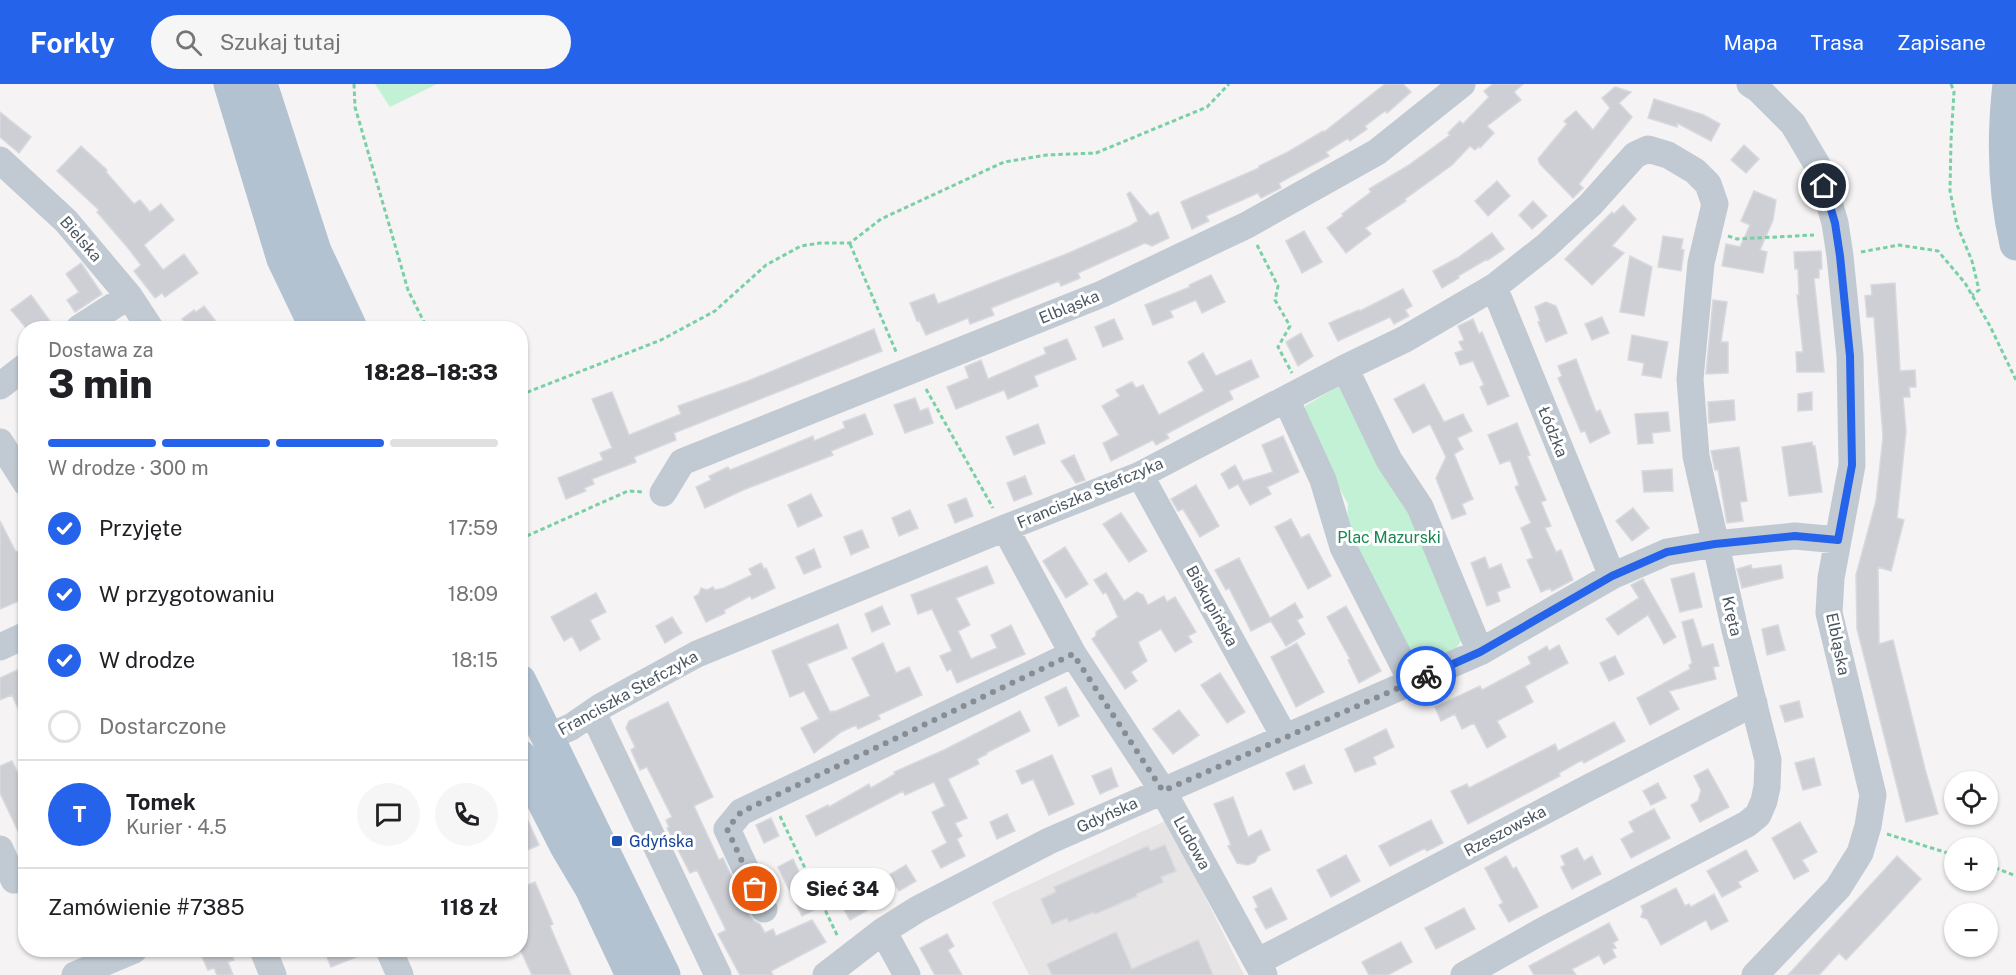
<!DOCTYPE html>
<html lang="pl">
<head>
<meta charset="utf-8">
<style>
	:root { --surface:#fff; --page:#f6f6f6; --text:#202124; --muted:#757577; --line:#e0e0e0; --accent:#2563eb }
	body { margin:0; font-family:"Public Sans",sans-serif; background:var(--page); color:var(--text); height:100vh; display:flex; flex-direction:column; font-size:22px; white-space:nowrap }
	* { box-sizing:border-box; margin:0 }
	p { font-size:20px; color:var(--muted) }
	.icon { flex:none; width:33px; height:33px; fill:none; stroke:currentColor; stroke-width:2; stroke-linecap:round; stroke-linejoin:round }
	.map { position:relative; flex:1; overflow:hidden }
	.drawer { position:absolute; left:18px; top:237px; width:510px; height:636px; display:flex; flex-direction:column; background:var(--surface); border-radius:24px; box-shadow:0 2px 4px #0004 }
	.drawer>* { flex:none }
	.tools { position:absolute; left:1944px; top:687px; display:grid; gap:12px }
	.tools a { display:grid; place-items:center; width:54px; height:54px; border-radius:50%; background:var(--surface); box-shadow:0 2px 4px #0004; font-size:30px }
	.pin { position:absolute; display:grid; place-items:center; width:51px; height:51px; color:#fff; margin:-26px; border:3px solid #fff; border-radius:50%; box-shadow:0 2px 6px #0007 }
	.courier { position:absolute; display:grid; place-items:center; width:60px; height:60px; margin:-30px; border:4px solid #2563eb; border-radius:50%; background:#fff; color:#222; box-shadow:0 2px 8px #0007 }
	.bubble { position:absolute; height:42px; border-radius:21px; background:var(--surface); box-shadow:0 2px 4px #0004; font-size:20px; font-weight:800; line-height:42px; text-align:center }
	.summary em { font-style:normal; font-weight:800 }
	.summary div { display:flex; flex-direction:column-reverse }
	.summary { display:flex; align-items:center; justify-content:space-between; height:102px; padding:0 30px }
	h1 { font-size:39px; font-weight:800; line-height:45px }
	.bar { display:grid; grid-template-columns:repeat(4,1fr); gap:9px 6px; align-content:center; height:72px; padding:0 30px }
	.bar i { height:8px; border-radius:4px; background:var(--line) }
	.bar .selected { background:var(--accent) }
	.bar p { grid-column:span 4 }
	.line { display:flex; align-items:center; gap:15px; padding:0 30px; border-top:2px solid var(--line) }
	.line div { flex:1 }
	.round { display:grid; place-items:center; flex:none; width:63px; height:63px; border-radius:32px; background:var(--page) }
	ol { padding:0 30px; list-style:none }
	li { display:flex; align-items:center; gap:18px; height:66px }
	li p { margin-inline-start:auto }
	li .icon { padding:6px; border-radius:50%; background:var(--accent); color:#fff; stroke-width:4 }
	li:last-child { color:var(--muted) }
	li i { width:33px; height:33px; border:3px solid var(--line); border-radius:50% }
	header { display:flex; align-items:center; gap:36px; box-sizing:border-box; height:84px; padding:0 30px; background:var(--accent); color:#fff }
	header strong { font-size:28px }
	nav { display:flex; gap:33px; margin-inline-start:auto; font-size:21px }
	.search { width:420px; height:54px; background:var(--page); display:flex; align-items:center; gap:15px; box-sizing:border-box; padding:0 21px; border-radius:33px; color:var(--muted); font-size:22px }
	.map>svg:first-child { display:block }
	.education { fill:#e6e4e5 }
	.green { fill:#c3f1d5 }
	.building { fill:#cdcfd5; stroke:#d7d9de; stroke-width:1.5 }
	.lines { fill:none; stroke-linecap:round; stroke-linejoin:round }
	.path { stroke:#7ad0a6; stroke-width:3; stroke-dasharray:4.5 3; stroke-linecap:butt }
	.minor { stroke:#c1cad2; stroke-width:27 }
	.major { stroke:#b3c2d1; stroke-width:33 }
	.done { stroke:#868d94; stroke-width:6; stroke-dasharray:0 10.8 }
	.route { stroke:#2563eb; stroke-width:8 }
	.transit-dot { fill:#1a4fb4; stroke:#fff; stroke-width:2 }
	.labels { text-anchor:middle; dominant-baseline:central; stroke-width:6; stroke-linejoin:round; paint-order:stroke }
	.street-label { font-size:16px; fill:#4a5661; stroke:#fff }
	.park-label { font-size:16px; fill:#17864f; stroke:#fff }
	.transit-label { font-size:16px; fill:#164399; stroke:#fff; text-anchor:start }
</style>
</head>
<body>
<header>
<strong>Forkly</strong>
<div class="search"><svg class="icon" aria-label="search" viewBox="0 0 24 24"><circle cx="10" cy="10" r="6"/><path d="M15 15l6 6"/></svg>Szukaj tutaj</div>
<nav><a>Mapa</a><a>Trasa</a><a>Zapisane</a></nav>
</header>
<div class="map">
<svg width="2016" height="891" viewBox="0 0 2016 891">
	<rect width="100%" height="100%" fill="#f5f3f3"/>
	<path class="education" d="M1167 736 1244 891H1029L992 818Z"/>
	<path class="green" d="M375 0H437L390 23Z
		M1339 302 1408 416 1464 552 1455 566 1423 578 1409 573 1347 447 1348 420 1315 359 1306 337 1305 322Z"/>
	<path class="building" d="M1385 0H1403L1411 8 1387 29 1385 27 1365 42 1367 45 1350 57 1348 54 1326 68 1329 72 1279 99 1281 104 1261 114 1258 109 1206 132 1209 137 1192 145 1181 118 1259 84V82L1288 68 1323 47 1324 48Z
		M1493 0H1523L1514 8 1521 16 1487 42 1494 49 1480 64 1479 62 1475 66 1470 62 1452 81 1405 115 1406 117 1365 144 1371 150 1346 169 1327 144 1343 132 1342 130 1371 108 1369 105 1409 81 1450 51 1448 49 1460 37 1463 40 1489 13 1484 7Z
		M1615 3 1631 8 1619 19 1632 33 1579 100 1583 104 1573 114 1540 80 1538 75 1567 40 1564 37 1576 27 1593 46 1610 24 1602 14Z
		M1654 15 1704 31 1720 40 1711 57 1677 39V43L1648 34Z
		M0 28 31 53 19 69 0 53Z
		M1744 61 1759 75 1746 89 1731 76Z
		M81 62 107 86 106 88 134 120 140 116 150 128 161 120 174 136 144 161 163 186 184 170 198 189 165 213 162 209 155 214 134 187 141 181 128 164 97 128 99 126 57 87Z
		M1497 97 1510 112 1488 132 1475 117Z
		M1754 107 1776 116 1773 136 1760 166 1767 168 1763 189 1722 182 1726 160 1740 163 1750 141 1741 137Z
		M1130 108 1150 132 1158 128 1169 154 1152 162 1145 159 1078 189 1080 194 1061 202 1059 197 991 224 994 231 970 240 968 234 926 251 919 236 917 237 910 219 934 210 938 220 1069 169 1130 142 1138 137 1127 110Z
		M1533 117 1547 132 1532 145 1519 131Z
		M1623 121 1636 135 1612 162 1624 169 1592 201 1565 175 1612 128 1614 130Z
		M1304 147 1322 178 1302 189 1286 157Z
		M1492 149 1504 165 1488 176 1487 175 1458 192 1459 194 1442 204 1433 187 1459 173Z
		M1663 152 1683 155 1681 165 1684 166 1681 187 1658 183Z
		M1821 167 1822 185H1819V194H1814L1824 288H1797L1796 268H1803L1797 211H1799L1798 185H1795L1794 168Z
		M1630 172 1652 183 1644 232 1620 228Z
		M81 179 102 210 75 228 67 216 79 208 66 190Z
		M1211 191 1225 218 1202 229 1196 216 1170 227 1173 233 1153 241 1145 221 1190 203 1189 201Z
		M1895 199 1900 287 1915 286 1916 303H1909L1910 313H1903L1906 347 1897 434 1904 436 1891 487 1878 483 1879 560 1893 556 1925 685 1938 730 1906 738 1857 545 1856 491 1876 417 1883 353 1874 233H1867L1865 212 1872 211 1871 201Z
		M1403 205 1412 222 1405 226 1409 232 1394 240 1390 233 1338 257 1329 239 1359 226 1360 227Z
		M31 211 55 244H26L11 226Z
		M1713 216 1727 218 1721 258H1728V289L1706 290Z
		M1546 218 1556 222 1567 249 1546 258 1538 238 1540 237 1535 223Z
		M204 222 221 244H189L182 235 194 226 196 228Z
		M1602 233 1609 249 1592 256 1585 240Z
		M1114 235 1123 255 1103 263 1095 243Z
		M1473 235 1479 250 1482 248 1509 312 1488 321 1480 303 1484 301 1473 277 1460 281 1455 269 1463 266 1459 258 1464 256 1458 242Z
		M874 245 882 267 674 349 676 356 634 373 636 378 592 395 594 400 584 404 586 407 566 415 558 394 603 376 600 369 612 364 592 315 612 308 629 351 681 330 678 322 748 297Z
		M1301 249 1313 272 1298 282 1286 258Z
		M1632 251 1668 258 1661 294 1642 291 1644 279 1628 276Z
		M1067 255 1076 275 1034 292 1038 302 1008 315 1004 306 956 325 947 303 969 294 965 283 981 276 988 295 1046 270 1044 264Z
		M1203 269 1216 292 1251 276 1259 293 1229 307 1233 315 1166 350 1169 354 1156 361 1153 356 1111 377 1103 359 1119 351 1102 322 1120 312 1116 306 1132 298 1136 304 1143 301 1159 331 1204 307 1188 278Z
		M1576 275 1596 328 1600 326 1610 349 1590 359 1585 347 1581 348 1558 294 1562 292 1558 282Z
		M1424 300 1444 338 1463 330 1472 347 1457 354 1463 365 1454 370 1473 415 1462 420 1466 430 1452 435 1436 394 1446 373 1430 340 1413 349 1394 315Z
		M1812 308V326L1798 327V310Z
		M915 314 920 327 928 324 933 339 905 349 894 321Z
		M1734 316 1735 336 1709 339 1708 318Z
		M1668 328 1670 347 1652 349 1653 359 1638 360 1635 330Z
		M865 330 873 350 831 367 833 371 743 406 705 424 696 403 711 396 709 392 728 383 730 386 755 376 813 352 814 357 845 344 843 338Z
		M1517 339 1530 371 1527 372 1546 416 1541 418 1551 442 1545 444 1556 468 1561 466 1573 496 1552 507 1550 504 1541 508 1527 476 1533 474 1521 444 1531 439 1515 403 1519 401 1510 376 1500 380 1488 351Z
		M1038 340 1045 359 1014 371 1006 353Z
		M1283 352 1299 388 1267 403 1271 410 1250 421 1238 400 1229 405 1221 390 1235 381 1243 397 1273 388 1262 361Z
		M1812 358 1813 362H1815L1822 408 1789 412 1782 363Z
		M1739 363 1747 417 1740 418 1743 437 1727 439 1718 386H1715L1711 367Z
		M1074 371 1085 396 1076 399 1061 377Z
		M1672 385 1673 407 1644 408 1642 387Z
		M1025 392 1032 410 1014 417 1007 399Z
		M1196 401 1219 442 1200 453 1183 425 1178 427 1171 415Z
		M811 410 822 432 798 443 788 421Z
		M966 414 973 432 955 439 948 421Z
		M1633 424 1649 444 1632 457 1616 437Z
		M910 426 918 444 899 452 892 434Z
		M1121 429 1147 467 1129 478 1103 440Z
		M1291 435 1301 454 1309 450 1331 492 1308 505 1275 443Z
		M0 437 16 468 21 466 26 477V514L0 525Z
		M862 446 869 463 851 471 844 453Z
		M1065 463 1088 500 1066 514 1043 477Z
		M814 465 821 483 804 490 796 473Z
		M1485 473 1489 485 1501 480 1510 503 1497 508 1500 517 1487 522 1471 479Z
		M1239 474 1270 534 1295 519 1303 533 1297 536 1305 550 1286 562 1271 537 1251 547 1229 504 1226 506 1215 486Z
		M761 479 764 485 766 484 775 504 752 515 750 512 724 526 725 529 706 538 694 513 699 510 701 504 707 506 713 503 715 506 724 504 752 491 749 485Z
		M1751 481 1752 485 1781 481 1783 494 1742 504 1737 485Z
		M987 482 994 499 956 514 970 541 958 547 971 575 997 564 991 551 1011 541 1025 570 957 599 951 585 947 587 940 572 952 567 932 525 918 530 911 511Z
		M1106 489 1124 517 1137 508 1143 511 1148 521 1164 512 1167 518 1175 513 1196 548 1188 552 1192 558 1175 568 1161 545 1138 558 1147 577 1131 588 1137 597 1125 605 1092 555 1096 552V548L1118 533 1106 508 1103 510 1094 496Z
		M1694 489 1702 523 1680 528 1671 495Z
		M1643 495 1676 553 1664 560 1648 531 1618 551 1606 535 1639 514 1631 501Z
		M596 509 606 528 590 536 600 555 580 567 572 552 564 557 551 533Z
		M882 522 890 540 872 548 865 530Z
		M1346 522 1381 587 1359 599 1348 576 1350 575 1327 533Z
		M672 533 682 549 665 559 656 542Z
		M1693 535 1702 563 1713 560 1719 582 1713 583 1716 595 1669 607 1679 625 1650 641 1637 614 1690 585 1689 581 1692 579 1682 538Z
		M838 540 847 564 807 580 830 628 834 627V628L870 612 852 574 883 559 896 589 909 583 922 611 878 631 880 635 858 645 856 641 841 648 814 669 801 644 819 635 804 607 790 613 772 567Z
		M1778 541 1785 566 1767 571 1762 545Z
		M1297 559 1324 608 1296 623 1271 573Z
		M1559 561 1568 579 1525 602 1533 618 1497 637 1506 653 1487 664 1474 639 1462 645 1455 630 1441 637 1435 623 1480 602 1482 606 1531 580 1528 573 1547 562 1549 567Z
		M1615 572 1624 590 1609 597 1600 579Z
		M17 586 26 605V642L12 611 0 616V594Z
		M1220 589 1245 628 1227 639 1201 601Z
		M1066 603 1079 632 1059 642 1045 613Z
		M1799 617 1803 633 1785 638 1780 622Z
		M668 618 713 713 694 722 719 776 723 774 750 832 754 837 760 840 765 849 773 845 776 852 812 836 826 858 771 887 773 891H740L718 850 726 846 706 805 697 786 690 789 667 744 669 743 666 736 672 733 647 683 640 686 631 666 635 663 626 644 629 637Z
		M1179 626 1199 651 1173 670 1153 645Z
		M1020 627 1030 647 986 669 987 670 977 675 979 680 948 695 967 734 955 739 962 752 957 755 965 772 941 784 932 767 947 759 932 728 945 722 934 698 905 711 903 707 816 752 806 732 828 721 829 723 869 700 871 704 895 690 894 688 944 666Z
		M1614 638 1625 657 1584 679 1582 676 1559 689 1560 692 1468 740 1451 707 1467 700 1469 704 1555 660 1558 667Z
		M1386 645 1394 663 1373 673 1376 680 1355 688 1345 665Z
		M1052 671 1074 720 1049 731 1033 695 1022 700 1016 687Z
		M1814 674 1821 701 1803 706 1795 679Z
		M12 677 26 706V764L0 709V682Z
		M1304 681 1312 699 1294 706 1286 689Z
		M1111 684 1118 702 1100 710 1092 692Z
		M1708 685 1729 723 1700 738 1691 721 1698 717 1701 706 1694 692Z
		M1658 699 1666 714 1651 721 1643 707Z
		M1233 713 1248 753 1261 746 1270 766 1258 772 1255 778 1248 781 1237 779 1228 762 1231 761 1214 720Z
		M520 719 539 761 520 769Z
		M1654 725 1670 754 1631 774 1621 755 1634 748 1629 738Z
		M1007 730 1015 747 997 755 990 738Z
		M771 734 779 752 764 759 756 741Z
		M1431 736 1443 759 1427 767 1425 764 1390 782 1379 762Z
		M1800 738 1817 768 1802 776 1809 787 1794 795 1772 754Z
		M1165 761 1176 787 1161 793 1163 798 1136 810 1137 812 1095 830 1094 828 1069 838 1067 834 1052 840 1041 815 1056 808 1054 803 1148 762 1150 767Z
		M1577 764 1584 777 1592 772 1601 790 1572 805 1561 783 1565 781 1561 772Z
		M1746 766 1758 787 1738 798 1741 803 1722 813 1707 787Z
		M1346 771 1360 797 1331 813 1317 786Z
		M1506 772 1513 785 1516 783 1538 823 1509 838 1499 821 1503 819 1485 784Z
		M1897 772 1921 795 1879 841 1846 876 1839 869 1819 891H1788Z
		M793 775 806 802 803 803 816 825 802 832 778 783Z
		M906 781 916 797 899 807 889 791Z
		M535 798 553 840 550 842 571 891H532L520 865V804Z
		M1271 804 1287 835 1266 845 1255 825 1258 823 1253 813Z
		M1676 804 1685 822 1689 820 1691 823 1714 810 1728 837 1711 846 1706 836 1661 861 1647 835 1641 833 1643 827 1641 822Z
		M858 808 868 826 850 836 840 819Z
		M1464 824 1475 845 1436 865 1425 844Z
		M1609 839 1618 856 1613 859 1616 864 1612 865 1616 873 1604 880 1599 871 1572 885 1576 891H1534L1529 882Z
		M1116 848 1132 885 1198 856 1213 891H1052L1047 880Z
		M947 850 954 862 948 866 962 891H935L920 864Z
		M1401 858 1412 878 1388 891H1369L1362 878Z
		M199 866H230L234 876 228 878 233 891H217L214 884 208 886Z
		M324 866H374L331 883Z"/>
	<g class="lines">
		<path class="path" d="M354 0 355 23 408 206 427 244
			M1951 0 1954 8 1951 56 1950 107 1957 141 1972 177 1979 206 1972 211
			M1728 152 1737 155 1814 151
			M850 160 897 270
			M1257 161 1278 202 1275 216 1290 242 1278 263 1292 289
			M1861 168 1899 161 1938 167 1965 199 1990 242 2016 296
			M926 305 993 424
			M520 311 661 256 715 227 766 181 801 162 820 159H850L881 135 1004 78 1047 71 1096 69 1207 23 1229 0
			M520 455 628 407 643 408
			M780 732 838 853
			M1887 750 1954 771
			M1988 781 2016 792"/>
		<path class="minor" d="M1750 0 1758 5 1793 40 1819 84 1835 139 1840 172 1850 272 1852 381 1831 494 1829 529 1873 711 1868 742 1860 769 1838 804 1755 891
			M0 76 66 137 129 212 150 244
			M1494 203 1612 492
			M79 244 129 212
			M1345 284 1389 376 1420 423 1480 568
			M0 302 26 282
			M1286 315 1323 396 1343 463 1412 598
			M0 358 26 399
			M1140 391 1284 652
			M663 409 682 378 1102 210 1247 141 1377 68 1462 0
			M1005 444 1073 570 1163 707 1264 891
			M0 563 26 551
			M593 629 718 891
			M548 653 571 643 600 623 697 570 1005 444 1140 391 1345 284 1405 255 1494 203 1546 162 1591 120 1635 71 1648 65 1668 71 1695 87 1708 100 1715 120 1701 179 1690 295 1696 372 1735 546 1768 676 1767 703 1764 717 1758 731 1747 740 1544 846 1464 891
			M0 765 14 796
			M764 825 727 745 741 728 1073 570
			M883 847 907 891
			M263 866 273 891
			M389 866 400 891
			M1257 878 1588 704 1754 619
			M75 891 134 866
			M826 891 883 847 918 825 1049 757 1480 568 1612 492 1667 468 1715 460 1795 452 1838 456"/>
		<path class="major" d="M230 0 283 175 316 244
			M261 0 315 167 351 244
			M2009 0C2003 53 2004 108 2016 160
			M520 597 664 891
			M520 672 566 762 591 804 632 891"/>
	</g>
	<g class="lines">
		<path class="done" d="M755 805 727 745 741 728 1073 570 1163 707 1426 592"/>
		<path class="route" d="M1426 592 1480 568 1612 492 1667 468 1715 460 1795 452 1838 456 1852 381 1850 272 1840 172 1835 139 1824 102"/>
	</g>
	<rect class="transit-dot" x="611" y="751" width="12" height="12" rx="3"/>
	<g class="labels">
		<g class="street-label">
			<text transform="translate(81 155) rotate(49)">Bielska</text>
			<text transform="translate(1069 223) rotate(-22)">Elbląska</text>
			<text transform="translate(1553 348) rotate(68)">Łódzka</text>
			<text transform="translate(1090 409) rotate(-23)">Franciszka Stefczyka</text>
			<text transform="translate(1212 522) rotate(61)">Biskupińska</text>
			<text transform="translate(1732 532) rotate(77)">Kręta</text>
			<text transform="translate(1838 560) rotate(78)">Elbląska</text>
			<text transform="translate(628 609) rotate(-29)">Franciszka Stefczyka</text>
			<text transform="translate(1107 731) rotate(-24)">Gdyńska</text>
			<text transform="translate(1505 747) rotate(-28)">Rzeszowska</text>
			<text transform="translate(1192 759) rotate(61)">Ludowa</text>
		</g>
		<g class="park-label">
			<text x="1389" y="453">Plac Mazurski</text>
		</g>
		<g class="transit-label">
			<text x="629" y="757">Gdyńska</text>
		</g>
	</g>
</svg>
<div class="tools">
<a><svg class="icon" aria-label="locate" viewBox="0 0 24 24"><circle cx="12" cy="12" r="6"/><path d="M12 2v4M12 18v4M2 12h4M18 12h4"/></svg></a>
<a>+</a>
<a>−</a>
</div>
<div class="pin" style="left:755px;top:805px;background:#ea580c"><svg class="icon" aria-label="bag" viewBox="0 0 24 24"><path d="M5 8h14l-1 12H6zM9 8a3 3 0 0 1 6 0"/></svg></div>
<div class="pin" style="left:1824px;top:102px;background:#1f2937"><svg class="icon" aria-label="home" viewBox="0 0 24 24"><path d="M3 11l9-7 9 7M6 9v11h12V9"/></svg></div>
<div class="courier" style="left:1426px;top:592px"><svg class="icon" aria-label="bike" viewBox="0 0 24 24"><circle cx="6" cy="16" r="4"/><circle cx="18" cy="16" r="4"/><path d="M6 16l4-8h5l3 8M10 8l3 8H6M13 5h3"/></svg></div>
<div class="bubble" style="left:790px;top:784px;width:105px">Sieć 34</div>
<section class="drawer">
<div class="summary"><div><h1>3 min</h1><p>Dostawa za</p></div><em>18:28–18:33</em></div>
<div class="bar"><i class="selected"></i><i class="selected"></i><i class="selected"></i><i></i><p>W drodze · 300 m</p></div>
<ol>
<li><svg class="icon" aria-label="check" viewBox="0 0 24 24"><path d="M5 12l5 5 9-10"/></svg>Przyjęte<p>17:59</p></li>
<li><svg class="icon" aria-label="check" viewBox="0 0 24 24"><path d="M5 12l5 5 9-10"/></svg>W przygotowaniu<p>18:09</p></li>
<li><svg class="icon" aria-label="check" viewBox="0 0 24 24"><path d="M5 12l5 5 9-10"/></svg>W drodze<p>18:15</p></li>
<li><i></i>Dostarczone</li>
</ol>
<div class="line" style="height:108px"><b class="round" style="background:var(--accent);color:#fff">T</b><div><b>Tomek</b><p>Kurier · 4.5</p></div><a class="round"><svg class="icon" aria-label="chat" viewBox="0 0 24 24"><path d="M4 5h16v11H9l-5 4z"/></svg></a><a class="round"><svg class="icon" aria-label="phone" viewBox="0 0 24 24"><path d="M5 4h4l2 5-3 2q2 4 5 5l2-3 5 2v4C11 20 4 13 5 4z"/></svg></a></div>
<div class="line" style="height:78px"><div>Zamówienie #7385</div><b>118 zł</b></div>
</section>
</div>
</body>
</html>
